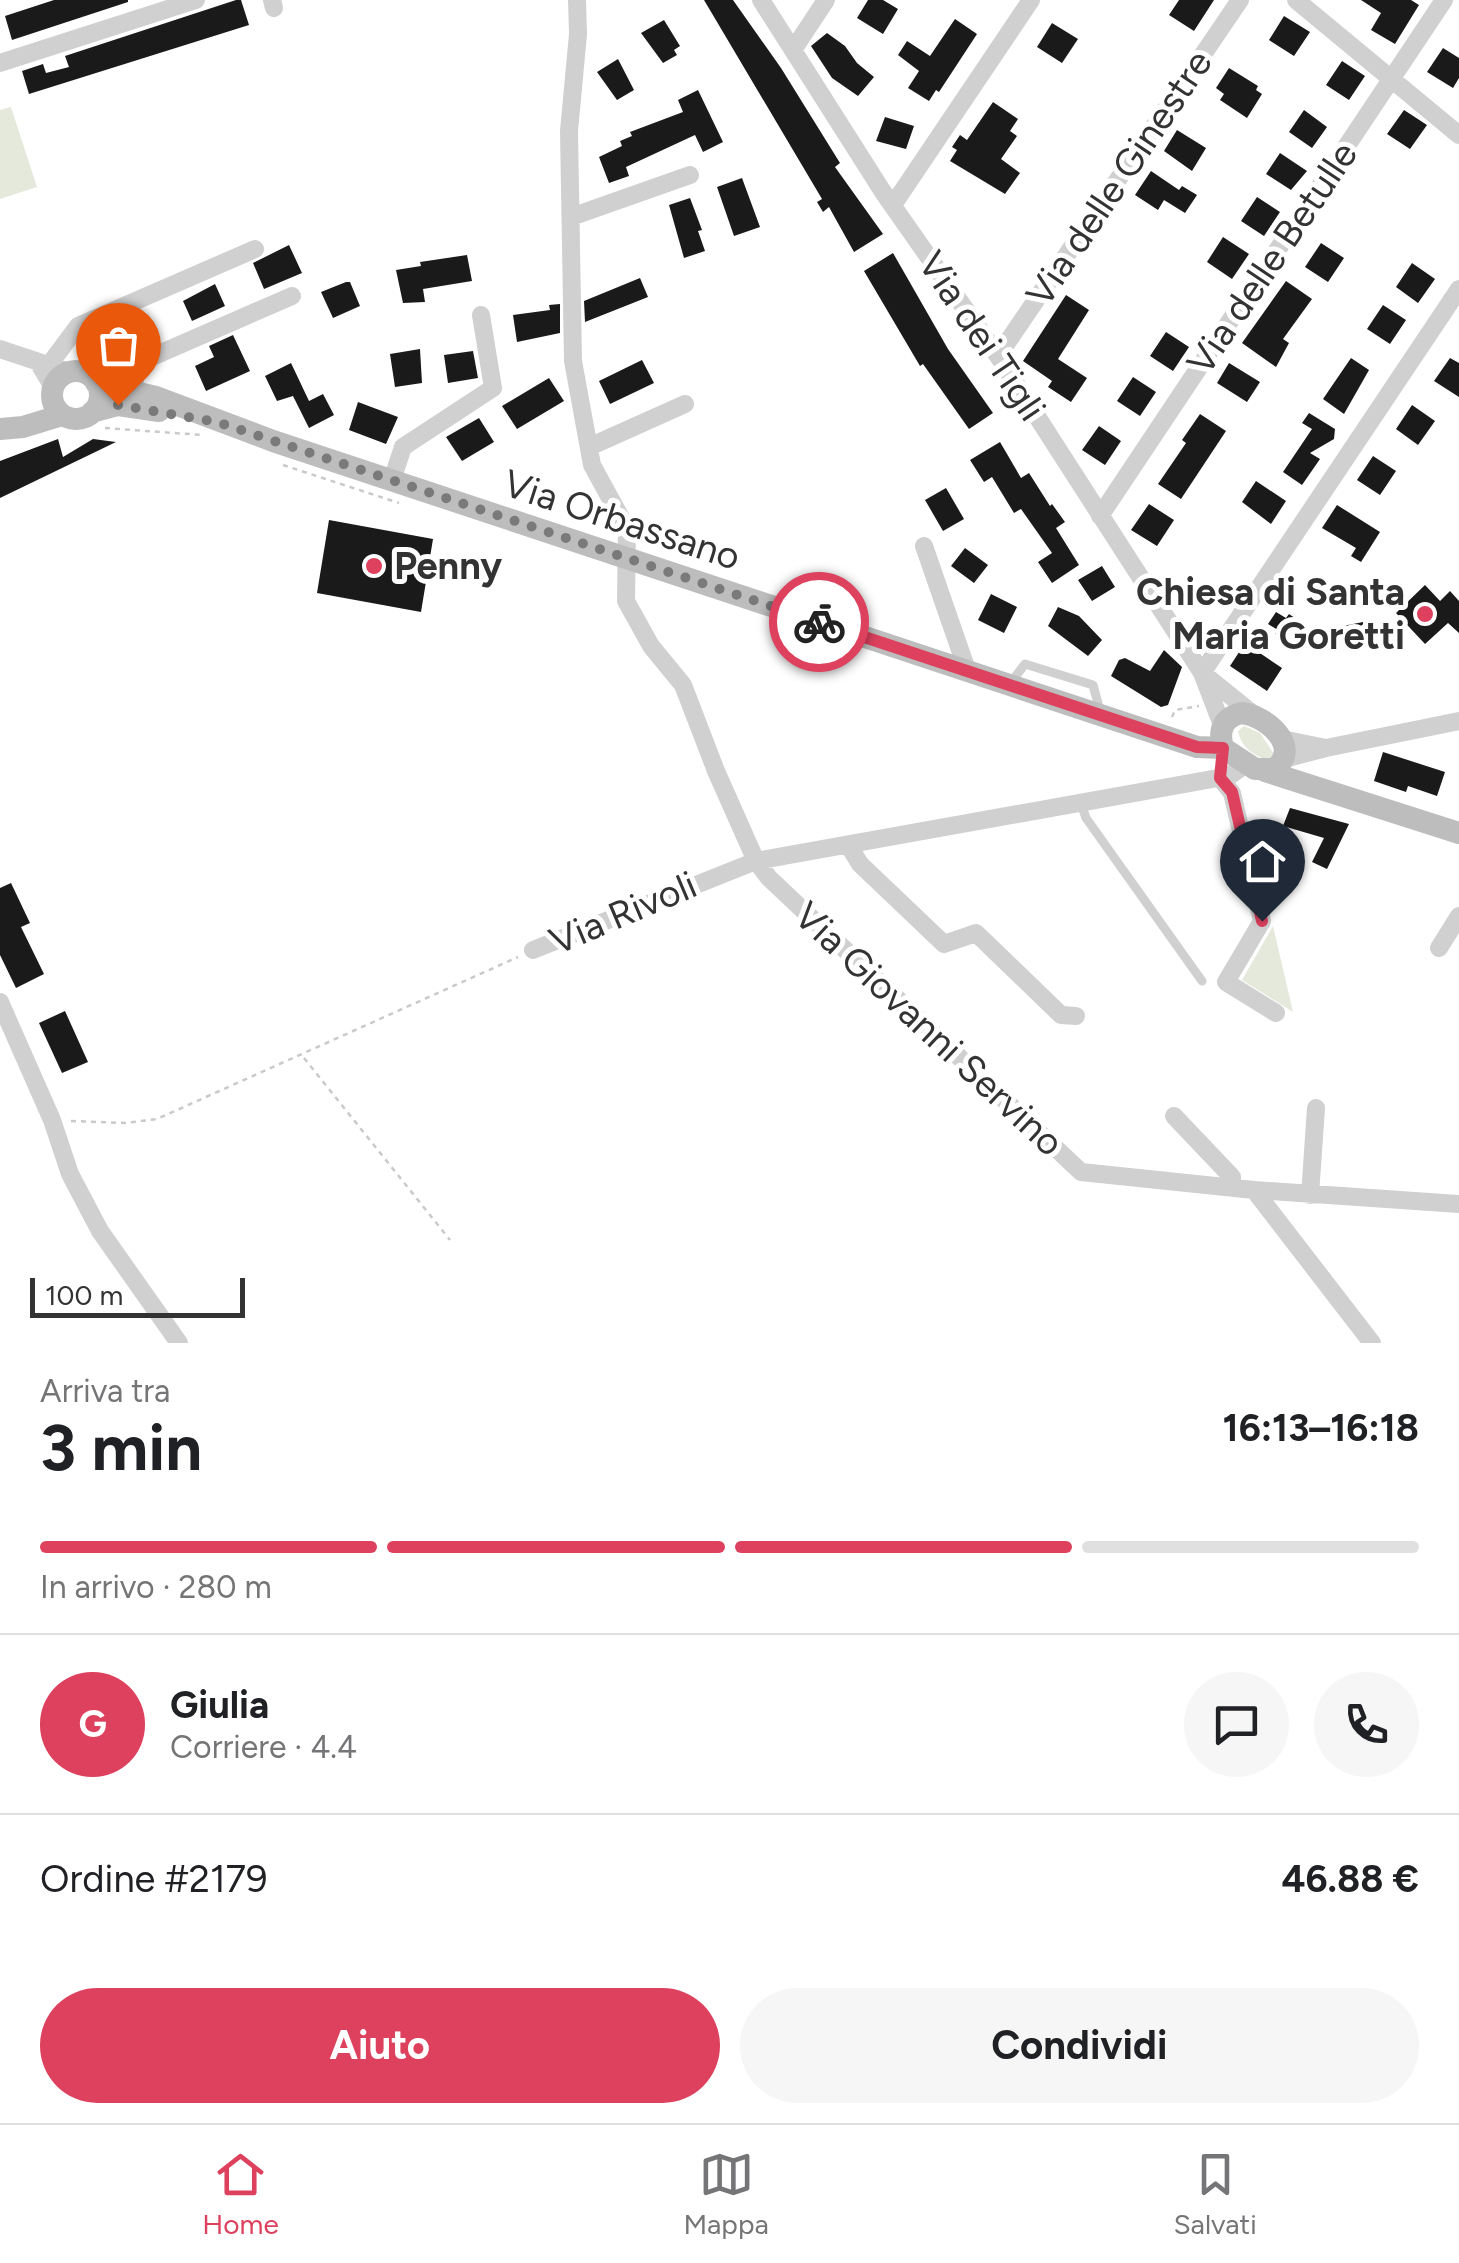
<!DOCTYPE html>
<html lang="it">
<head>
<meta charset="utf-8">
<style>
	:root { --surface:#fff; --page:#f6f6f6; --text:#202124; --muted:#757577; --line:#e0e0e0; --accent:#dd415e }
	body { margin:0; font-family:Figtree,sans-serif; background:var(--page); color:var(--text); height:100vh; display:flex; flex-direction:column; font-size:38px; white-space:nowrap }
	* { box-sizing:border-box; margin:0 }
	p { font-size:32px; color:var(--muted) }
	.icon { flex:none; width:55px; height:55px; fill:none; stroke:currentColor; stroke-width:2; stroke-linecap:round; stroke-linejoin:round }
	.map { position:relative; height:1343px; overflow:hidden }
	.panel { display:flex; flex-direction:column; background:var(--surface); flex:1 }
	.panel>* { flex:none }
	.scale { position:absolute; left:30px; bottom:25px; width:215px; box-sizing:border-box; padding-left:10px; border:5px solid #333; border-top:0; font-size:28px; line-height:35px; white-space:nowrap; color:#333; -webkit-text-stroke:8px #fff; paint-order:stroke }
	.pin { position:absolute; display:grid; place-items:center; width:85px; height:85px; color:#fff; margin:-102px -42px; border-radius:50% 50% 50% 0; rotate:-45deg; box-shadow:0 0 10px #0007 }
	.pin .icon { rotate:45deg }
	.courier { position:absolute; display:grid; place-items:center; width:100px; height:100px; margin:-50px; border:8px solid #dd415e; border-radius:50%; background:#fff; color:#222; box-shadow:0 2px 12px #0007 }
	.head em { font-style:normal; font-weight:700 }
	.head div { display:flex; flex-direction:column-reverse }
	.head { display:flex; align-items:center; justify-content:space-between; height:170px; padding:0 40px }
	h1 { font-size:65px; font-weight:700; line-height:75px }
	.bar { display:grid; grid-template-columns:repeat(4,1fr); gap:15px 10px; align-content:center; height:120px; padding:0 40px }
	.bar i { height:12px; border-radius:8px; background:var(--line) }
	.bar .active { background:var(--accent) }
	.bar p { grid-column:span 4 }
	.line { display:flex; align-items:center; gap:25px; padding:0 40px; border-top:2px solid var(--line) }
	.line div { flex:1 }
	.round { display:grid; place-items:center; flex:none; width:105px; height:105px; border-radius:52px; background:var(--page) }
	.cta { display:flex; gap:20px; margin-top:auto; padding:20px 40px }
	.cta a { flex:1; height:115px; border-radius:60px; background:var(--accent); color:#fff; font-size:40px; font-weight:700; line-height:115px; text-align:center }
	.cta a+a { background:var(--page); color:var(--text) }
	.dock { display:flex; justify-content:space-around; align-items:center; height:140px; border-top:2px solid var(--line); background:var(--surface); font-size:28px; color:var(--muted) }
	.dock a { display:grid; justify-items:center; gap:5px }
	.dock .active { color:var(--accent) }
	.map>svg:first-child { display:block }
	.green { fill:#e4e9dc }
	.building { fill:#1a1a1a }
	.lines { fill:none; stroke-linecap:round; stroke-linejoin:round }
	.path { stroke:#cacaca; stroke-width:2.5; stroke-dasharray:5 5; stroke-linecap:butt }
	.lane { stroke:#d0d0d0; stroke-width:9 }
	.street { stroke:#d0d0d0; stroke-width:18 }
	.secondary { stroke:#bdbdbd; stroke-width:22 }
	.done { stroke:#7a7a7a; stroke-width:10; stroke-dasharray:0 18 }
	.route { stroke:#dd415e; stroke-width:12 }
	.poi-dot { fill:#dd415e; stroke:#fff; stroke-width:4 }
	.labels { text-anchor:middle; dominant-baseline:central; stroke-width:10; stroke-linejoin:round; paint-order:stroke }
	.street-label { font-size:38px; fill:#333; stroke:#fff }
	.poi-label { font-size:38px; font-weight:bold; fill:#333; stroke:#fff; text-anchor:start }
</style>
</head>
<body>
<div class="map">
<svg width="1459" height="1343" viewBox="0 0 1459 1343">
	<rect width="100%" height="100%" fill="#fff"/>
	<path class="green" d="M11 107 37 187 0 199V110Z
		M1244 726 1260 733 1274 754 1267 760C1253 755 1241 747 1238 731Z
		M1273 926 1293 1012 1242 980Z"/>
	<path class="building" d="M54 0H128V2L12 40 5 16Z
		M236 0H241L249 25 29 94 22 71 43 64 46 73 69 67 65 56Z
		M704 0H733L781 68 840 163 835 167 883 234 854 252 829 207 823 212 817 202 822 199Z
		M868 0H883L898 9 883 34 857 18Z
		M1179 0H1214L1194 31 1169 15Z
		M1361 0H1411L1419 5 1395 44 1371 30 1381 13Z
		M1284 16 1310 32 1294 56 1269 40Z
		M955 19 977 34 939 92 936 90 929 101 908 88 919 71 898 55 907 41 930 56Z
		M664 20 680 46 674 50 677 55 663 63 641 33Z
		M1052 23 1078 39 1062 63 1037 47Z
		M827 33 845 46 857 63 874 77 858 96 832 78 811 46Z
		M1443 48 1459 58V78L1453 88 1427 72Z
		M618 59 634 90 617 100 597 72Z
		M1342 61 1365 76 1349 100 1326 85Z
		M1229 68 1258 86 1256 90 1262 94 1247 118 1220 100 1224 94 1216 88Z
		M698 90 723 142 703 152 695 135 626 167 629 176 609 183 599 157 622 146 620 141 632 136 630 132 683 112 678 100Z
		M993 102 1018 119 1010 131 1017 136 1001 159 1020 173 1005 194 950 161 957 150 952 147 960 135 967 140Z
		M1304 110 1327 127 1312 148 1289 132Z
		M1404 110 1427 125 1410 149 1387 134Z
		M885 117 914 126 906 149 876 141Z
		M1177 130 1206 148 1192 171 1164 151Z
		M1280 153 1307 171 1291 190 1266 174Z
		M1151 171 1179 190 1182 186 1197 195 1185 213 1164 200 1158 210 1135 195Z
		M742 178 760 227 734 236 717 187Z
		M1257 197 1280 212 1264 236 1241 221Z
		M690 198 702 230 698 231 705 251 684 258 669 205Z
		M1223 237 1249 254 1232 279 1207 262Z
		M1321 243 1344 258 1328 282 1305 267Z
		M289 245 302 273 264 289 253 263Z
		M893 253 948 349 993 413 969 429 923 364 920 366 864 271Z
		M467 255 472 281 423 289 425 302 403 303 396 270 421 266 420 262Z
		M1412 263 1435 279 1418 303 1396 287Z
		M640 278 648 297 585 322 584 301Z
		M1286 281 1312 299 1283 339 1289 343 1276 367 1242 343Z
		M346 282H350L360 306 333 318 321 292Z
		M215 284 225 306 192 321 183 301Z
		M1066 295 1089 310 1058 359 1087 378 1071 402 1048 387 1052 381 1023 361Z
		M560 304V333L517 342 513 315 550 310 549 305Z
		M1383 305 1406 320 1390 344 1367 329Z
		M133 320 142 343 111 357 102 333Z
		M1166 332 1189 347 1173 371 1150 356Z
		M233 335 250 371 206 391 195 366 214 357 209 346Z
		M420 349 422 383 395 387 390 354Z
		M473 351 478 378 448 383 444 355Z
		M1351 358 1369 370 1344 414 1323 399Z
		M1450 358 1459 363V397L1434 381Z
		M642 360 654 383 610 404 599 381Z
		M291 363 309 401 323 394 334 415 309 428 293 396 277 401 265 376Z
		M1229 363 1260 382 1247 402 1217 383Z
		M1133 377 1156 392 1140 416 1117 401Z
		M549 378 564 401 517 429 502 406Z
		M358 402 398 417 386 444 349 430Z
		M1412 405 1435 421 1418 445 1396 429Z
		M1309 413 1335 429 1334 439 1310 453 1320 459 1302 485 1283 472 1312 429 1302 423Z
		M1200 414 1226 431 1181 499 1158 484 1186 443 1182 440Z
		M479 418 494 442 462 461 446 437Z
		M1099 426 1121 441 1105 465 1082 450Z
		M58 439 63 457 93 439 116 442 0 498V461Z
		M1000 442 1021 478 1029 473 1050 506 1052 504 1065 522 1056 528 1079 565 1052 583 1038 562 1052 553 1021 509 1014 513 992 477 984 482 970 460Z
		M1373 456 1396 471 1380 495 1357 480Z
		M1256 481 1286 501 1271 524 1242 502Z
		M946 488 964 519 943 531 925 500Z
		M1149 504 1174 520 1157 546 1131 530Z
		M1337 505 1380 532 1361 562 1351 556 1356 548 1322 528Z
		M329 520 433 539 421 612 317 593Z
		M965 548 988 565 974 583 951 566Z
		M1102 566 1115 587 1092 601 1078 580Z
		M1425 585 1440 601 1450 591 1459 601V633L1448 623 1425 644 1396 613Z
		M991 594 1017 607 1004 633 978 620Z
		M1058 607 1079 616 1102 640 1088 656 1048 626Z
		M1276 612 1286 618 1289 614 1305 625 1293 643 1275 634 1278 630 1268 624Z
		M1363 622 1368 645 1348 649 1343 626Z
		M1245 643 1282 668 1267 691 1230 666Z
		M1164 650 1182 667 1168 705 1161 707 1111 676 1119 660 1125 658 1150 671Z
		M1383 752 1445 772 1437 796 1408 786 1406 792 1374 781Z
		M1290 808 1349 824 1327 869 1312 862 1324 838 1283 826Z
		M11 883 30 923 21 927 44 974 16 988 0 955V888Z
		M65 1011 88 1062 62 1073 39 1023Z"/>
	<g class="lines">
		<path class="path" d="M105 428 202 435
			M283 465 399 503
			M1172 717 1175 710 1199 706
			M304 1058 450 1240
			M71 1121 125 1123 157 1119 518 957"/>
		<path class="lane" d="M1012 681 1025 664 1093 685 1100 711
			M1081 804 1086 818 1202 981"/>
		<path class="street" d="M272 0 274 8
			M577 0 578 34 569 131 573 361 592 465 627 529 626 601 651 646 683 685 716 771 756 861 769 878 1081 1172 1254 1190 1372 1343
			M761 0 883 192 998 356 1202 673 1222 725
			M1296 0 1459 135
			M793 50 826 0
			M0 63 196 0
			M893 205 1031 0
			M571 217 690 175
			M0 349 69 372
			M998 356 1240 0
			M38 362 53 387
			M49 365 78 326 255 249
			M133 390 137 369 145 360 292 296
			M589 447 685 404
			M392 480 403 447 493 388 481 315
			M1100 516 1444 0
			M924 546 967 670
			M1202 673 1459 289
			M1206 676 1253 714
			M1282 739 1326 748 1284 759
			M1326 748 1459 721
			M1220 778 1232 793 1262 921 1226 982 1276 1013
			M849 846 860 864 944 944 976 933 1061 1015 1076 1016
			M1439 948 1459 916
			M533 950 756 861 1229 776 1245 765
			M0 1002 52 1120 70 1174 100 1231 179 1343
			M1174 1116 1232 1177V1188
			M1254 1190 1459 1204
			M1310 1195 1316 1108"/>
		<path class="secondary" d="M52 395a24 24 0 1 1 48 0a24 24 0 1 1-48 0Z
			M96 383 156 397 273 441 1197 747 1223 748
			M92 412 118 405 159 411
			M0 429 23 427 62 415
			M1242 713C1267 716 1303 748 1274 769H1255L1223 748C1218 730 1223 717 1242 713Z
			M1265 771 1459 833"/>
	</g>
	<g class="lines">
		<path class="done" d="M118 405 217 422 819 622"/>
		<path class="route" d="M819 622 1197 747 1223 748 1220 778 1232 792 1262 921"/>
	</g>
	<g class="poi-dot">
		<circle cx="374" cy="566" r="10"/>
		<circle cx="1425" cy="614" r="10"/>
	</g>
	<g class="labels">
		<g class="street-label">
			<text transform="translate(1119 178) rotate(-56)">Via delle Ginestre</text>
			<text transform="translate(1272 258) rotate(-56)">Via delle Betulle</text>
			<text transform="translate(982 336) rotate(56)">Via dei Tigli</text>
			<text transform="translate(622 520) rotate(18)">Via Orbassano</text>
			<text transform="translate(623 913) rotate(-23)">Via Rivoli</text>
			<text transform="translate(929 1029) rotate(43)">Via Giovanni Servino</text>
		</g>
		<g class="poi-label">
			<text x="394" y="566">Penny</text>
			<text x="1405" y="592" text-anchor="end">Chiesa di Santa<tspan x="1405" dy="44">Maria Goretti</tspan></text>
		</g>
	</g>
</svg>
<div class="scale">100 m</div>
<div class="pin" style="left:118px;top:405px;background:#ea580c"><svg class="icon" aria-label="bag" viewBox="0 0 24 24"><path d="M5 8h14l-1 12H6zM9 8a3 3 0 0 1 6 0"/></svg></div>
<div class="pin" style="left:1262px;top:921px;background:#1f2937"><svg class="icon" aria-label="home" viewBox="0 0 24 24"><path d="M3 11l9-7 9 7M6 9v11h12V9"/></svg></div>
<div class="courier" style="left:819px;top:622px"><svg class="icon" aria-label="bike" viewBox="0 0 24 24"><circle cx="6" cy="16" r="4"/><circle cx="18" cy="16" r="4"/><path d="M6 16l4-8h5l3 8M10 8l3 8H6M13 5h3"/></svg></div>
</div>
<section class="panel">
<div class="head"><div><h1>3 min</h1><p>Arriva tra</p></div><em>16:13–16:18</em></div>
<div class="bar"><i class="active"></i><i class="active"></i><i class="active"></i><i></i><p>In arrivo · 280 m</p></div>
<div class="line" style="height:180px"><b class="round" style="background:var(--accent);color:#fff">G</b><div><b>Giulia</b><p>Corriere · 4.4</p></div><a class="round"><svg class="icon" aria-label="chat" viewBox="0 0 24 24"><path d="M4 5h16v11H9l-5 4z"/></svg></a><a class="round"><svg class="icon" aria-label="phone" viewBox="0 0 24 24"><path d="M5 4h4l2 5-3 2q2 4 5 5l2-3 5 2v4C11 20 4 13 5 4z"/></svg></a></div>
<div class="line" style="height:130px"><div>Ordine #2179</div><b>46.88 €</b></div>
<div class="cta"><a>Aiuto</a><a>Condividi</a></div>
</section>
<nav class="dock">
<a class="active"><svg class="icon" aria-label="home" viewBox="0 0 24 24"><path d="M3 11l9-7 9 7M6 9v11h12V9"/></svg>Home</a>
<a><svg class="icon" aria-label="map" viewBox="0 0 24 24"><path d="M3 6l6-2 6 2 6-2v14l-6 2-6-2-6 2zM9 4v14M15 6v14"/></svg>Mappa</a>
<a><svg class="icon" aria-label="saved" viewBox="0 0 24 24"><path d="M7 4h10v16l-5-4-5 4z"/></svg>Salvati</a>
</nav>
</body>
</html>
